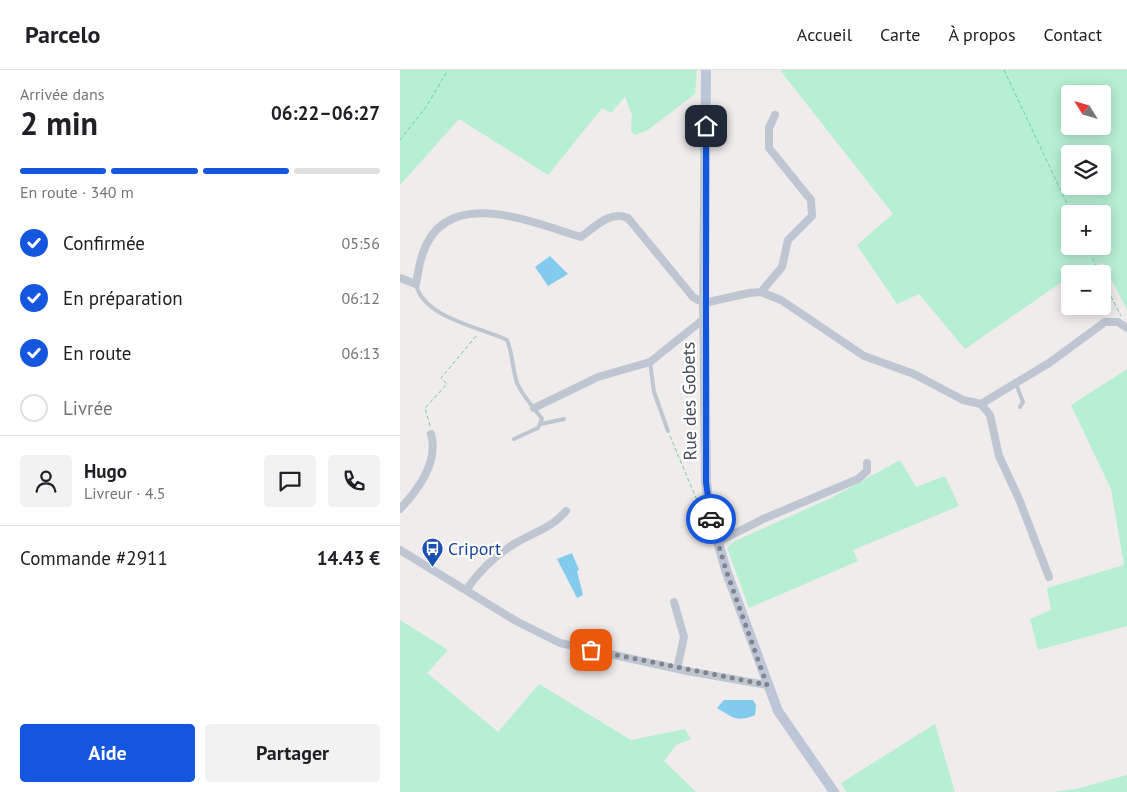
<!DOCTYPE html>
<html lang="fr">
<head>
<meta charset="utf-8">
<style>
	:root { --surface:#fff; --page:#f2f2f2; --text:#202124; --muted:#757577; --line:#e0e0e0; --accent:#1556df }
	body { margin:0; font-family:"PT Sans",sans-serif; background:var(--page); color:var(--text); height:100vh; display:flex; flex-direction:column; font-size:19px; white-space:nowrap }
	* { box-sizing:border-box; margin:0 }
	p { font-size:16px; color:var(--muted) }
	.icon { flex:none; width:28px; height:28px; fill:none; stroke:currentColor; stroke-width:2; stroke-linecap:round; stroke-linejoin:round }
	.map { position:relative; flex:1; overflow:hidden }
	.panel { display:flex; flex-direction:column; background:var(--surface); width:400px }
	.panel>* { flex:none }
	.needle { width:32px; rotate:307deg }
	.fabs { position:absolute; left:661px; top:15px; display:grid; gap:10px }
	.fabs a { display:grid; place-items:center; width:50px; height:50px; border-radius:5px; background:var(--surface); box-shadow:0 2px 12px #0003; font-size:25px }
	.pin { position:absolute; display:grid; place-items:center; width:42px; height:42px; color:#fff; margin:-21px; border-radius:10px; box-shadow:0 2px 8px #0006 }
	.courier { position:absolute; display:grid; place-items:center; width:50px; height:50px; margin:-25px; border:4px solid #1556df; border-radius:50%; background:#fff; color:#222; box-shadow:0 1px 6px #0007 }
	.headline em { font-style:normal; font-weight:800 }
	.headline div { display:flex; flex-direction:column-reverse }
	.headline { display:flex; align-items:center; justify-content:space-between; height:85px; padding:0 20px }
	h1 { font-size:32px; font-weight:800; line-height:38px }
	.bar { display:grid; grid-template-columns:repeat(4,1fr); gap:8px 5px; align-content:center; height:60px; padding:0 20px }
	.bar i { height:6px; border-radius:4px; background:var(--line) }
	.bar .current { background:var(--accent) }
	.bar p { grid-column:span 4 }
	.line { display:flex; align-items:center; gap:12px; padding:0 20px; border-top:1px solid var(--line) }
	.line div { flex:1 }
	.round { display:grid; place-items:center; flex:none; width:52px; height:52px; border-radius:5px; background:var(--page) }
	ol { padding:0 20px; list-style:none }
	li { display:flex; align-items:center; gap:15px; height:55px }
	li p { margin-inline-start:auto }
	li .icon { padding:5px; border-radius:50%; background:var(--accent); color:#fff; stroke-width:4 }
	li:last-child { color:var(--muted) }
	li i { width:28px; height:28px; border:2px solid var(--line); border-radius:50% }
	.primary-button { display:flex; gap:10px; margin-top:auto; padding:10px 20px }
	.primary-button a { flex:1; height:58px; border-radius:5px; background:var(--accent); color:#fff; font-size:20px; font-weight:800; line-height:58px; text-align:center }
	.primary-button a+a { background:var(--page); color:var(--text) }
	header { display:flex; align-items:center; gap:30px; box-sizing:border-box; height:70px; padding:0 25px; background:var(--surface); border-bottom:1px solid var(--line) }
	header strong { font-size:24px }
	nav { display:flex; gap:28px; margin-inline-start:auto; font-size:18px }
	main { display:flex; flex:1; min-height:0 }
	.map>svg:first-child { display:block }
	.green { fill:#b7efd3; fill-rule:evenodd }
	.water { fill:#83cbed }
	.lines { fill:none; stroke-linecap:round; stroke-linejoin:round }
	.path { stroke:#6fcda9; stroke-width:1; stroke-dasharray:4 2.5; stroke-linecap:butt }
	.service { stroke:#bec6d2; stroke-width:4 }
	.minor { stroke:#bec6d2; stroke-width:8 }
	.secondary { stroke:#bdc6d6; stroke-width:10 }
	.done { stroke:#80848c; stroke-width:5; stroke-dasharray:0 9 }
	.route { stroke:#1556df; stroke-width:6 }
	.labels { text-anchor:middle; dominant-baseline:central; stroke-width:4.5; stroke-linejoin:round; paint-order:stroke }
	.street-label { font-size:18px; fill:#444c59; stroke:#fff }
	.transit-label { font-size:18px; fill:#164399; stroke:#fff; text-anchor:start }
</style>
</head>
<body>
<header>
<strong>Parcelo</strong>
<nav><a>Accueil</a><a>Carte</a><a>À propos</a><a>Contact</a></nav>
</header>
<main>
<section class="panel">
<div class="headline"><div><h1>2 min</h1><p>Arrivée dans</p></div><em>06:22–06:27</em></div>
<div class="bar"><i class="current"></i><i class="current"></i><i class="current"></i><i></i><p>En route · 340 m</p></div>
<ol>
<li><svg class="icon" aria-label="check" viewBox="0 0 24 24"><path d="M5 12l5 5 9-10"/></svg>Confirmée<p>05:56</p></li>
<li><svg class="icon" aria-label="check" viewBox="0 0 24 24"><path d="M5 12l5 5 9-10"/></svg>En préparation<p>06:12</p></li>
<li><svg class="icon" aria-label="check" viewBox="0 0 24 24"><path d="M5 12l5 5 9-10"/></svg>En route<p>06:13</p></li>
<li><i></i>Livrée</li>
</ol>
<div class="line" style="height:90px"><a class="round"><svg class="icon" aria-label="person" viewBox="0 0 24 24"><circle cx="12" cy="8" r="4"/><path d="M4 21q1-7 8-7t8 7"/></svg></a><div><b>Hugo</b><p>Livreur · 4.5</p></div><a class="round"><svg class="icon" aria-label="chat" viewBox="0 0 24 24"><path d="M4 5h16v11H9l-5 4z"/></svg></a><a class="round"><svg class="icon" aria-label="phone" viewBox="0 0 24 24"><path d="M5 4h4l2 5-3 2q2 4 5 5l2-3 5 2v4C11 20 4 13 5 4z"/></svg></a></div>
<div class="line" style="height:65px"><div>Commande #2911</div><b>14.43 €</b></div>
<div class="primary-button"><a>Aide</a><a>Partager</a></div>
</section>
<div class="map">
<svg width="727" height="722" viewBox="0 0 727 722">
	<rect width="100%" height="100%" fill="#efeceb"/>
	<path class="green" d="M0 0H297L295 24 248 60 235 65 231 61 232 45 225 27 211 43 202 38 148 105 59 49 0 115Z
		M380 0H727V240L703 193 681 204H670V209L659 214 565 279 519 224 497 234 457 175 493 144ZM670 24H702V56H670ZM670 84H702V116H670ZM670 144H702V176H670Z
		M727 299V556L638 580 630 549 651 540 647 518 724 495 711 419 671 335Z
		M500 390 516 417 545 406 559 436 453 480 458 491 349 538 327 478 335 471 431 428Z
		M0 550 48 580 27 603 98 662 139 614 231 670 285 659 291 669 276 675 264 691 296 722H0Z
		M535 654 555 722H446L441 713Z
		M727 705V722H652L676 719Z"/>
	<path class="water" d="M150 186 168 204 148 216 135 197Z
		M172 483 179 500 177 501 183 525 177 528 157 489Z
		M324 630H353L356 635 355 645C337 653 332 647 317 638Z"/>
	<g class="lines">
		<path class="path" d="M604 0 672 144
			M0 70 26 37 48 0
			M687 176 700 204
			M702 209 721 246
			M30 356 25 338 47 314 41 308 77 265
			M270 366 296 428 299 430"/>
		<path class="service" d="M16 214C23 248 80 257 107 270 113 284 112 298 117 313 122 325 134 338 142 349L138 358 114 369
			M250 292 254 322 268 361
			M616 314 623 332 620 337
			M141 354 164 349"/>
		<path class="minor" d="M0 208 16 214C18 204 19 193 23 183 46 114 134 153 181 167 195 157 210 140 228 148L293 227 304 233 349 223 361 222 381 230 464 286 514 304 563 330 581 334 590 345 599 386 619 429 649 507
			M361 222 382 197 388 170 412 146 411 130 369 78V58L375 45
			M581 334 649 293 705 252H718L727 258
			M134 338 198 307 250 292 300 252H305
			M0 439C19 419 39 392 31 364
			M318 472 363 449 458 409 467 401V393
			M0 480 116 551 160 573 287 601 367 615
			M66 520C78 503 96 485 114 474 132 463 152 458 166 441
			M274 532 284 567 277 599"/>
		<path class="secondary" d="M306 0 304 233 306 412 310 444 326 500 378 641 434 722"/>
	</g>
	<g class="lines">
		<path class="done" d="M191 580 367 615 326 500 311 449"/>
		<path class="route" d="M306 56V412L311 449"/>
	</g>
	<defs>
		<symbol id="bus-pin" viewBox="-11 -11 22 30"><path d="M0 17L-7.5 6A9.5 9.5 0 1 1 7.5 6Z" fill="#1a4fb4" stroke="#fff"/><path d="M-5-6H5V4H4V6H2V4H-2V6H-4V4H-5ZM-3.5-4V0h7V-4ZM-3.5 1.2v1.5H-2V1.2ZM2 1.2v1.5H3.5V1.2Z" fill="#fff"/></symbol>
	</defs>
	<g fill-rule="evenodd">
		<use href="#bus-pin" x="20" y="466" width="25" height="34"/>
	</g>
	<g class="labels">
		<g class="street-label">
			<text transform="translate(289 331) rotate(-91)">Rue des Gobets</text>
		</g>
		<g class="transit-label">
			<text x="48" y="478">Criport</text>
		</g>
	</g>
</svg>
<div class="fabs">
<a><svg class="needle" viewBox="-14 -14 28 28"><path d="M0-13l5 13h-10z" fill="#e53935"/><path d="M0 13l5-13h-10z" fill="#757577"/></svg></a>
<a><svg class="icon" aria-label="layers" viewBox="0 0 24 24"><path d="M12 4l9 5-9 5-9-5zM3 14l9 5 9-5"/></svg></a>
<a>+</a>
<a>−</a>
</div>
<div class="pin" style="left:191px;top:580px;background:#ea580c"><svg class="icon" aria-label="bag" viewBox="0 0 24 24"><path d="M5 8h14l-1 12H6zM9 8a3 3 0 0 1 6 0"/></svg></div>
<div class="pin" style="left:306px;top:56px;background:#1f2937"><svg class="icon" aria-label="home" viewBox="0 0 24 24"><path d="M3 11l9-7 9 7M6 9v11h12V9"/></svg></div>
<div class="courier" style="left:311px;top:449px"><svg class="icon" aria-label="car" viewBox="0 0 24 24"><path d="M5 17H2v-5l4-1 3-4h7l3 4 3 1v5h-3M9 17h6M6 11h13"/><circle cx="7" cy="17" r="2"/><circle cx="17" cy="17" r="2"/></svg></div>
</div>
</main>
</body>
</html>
